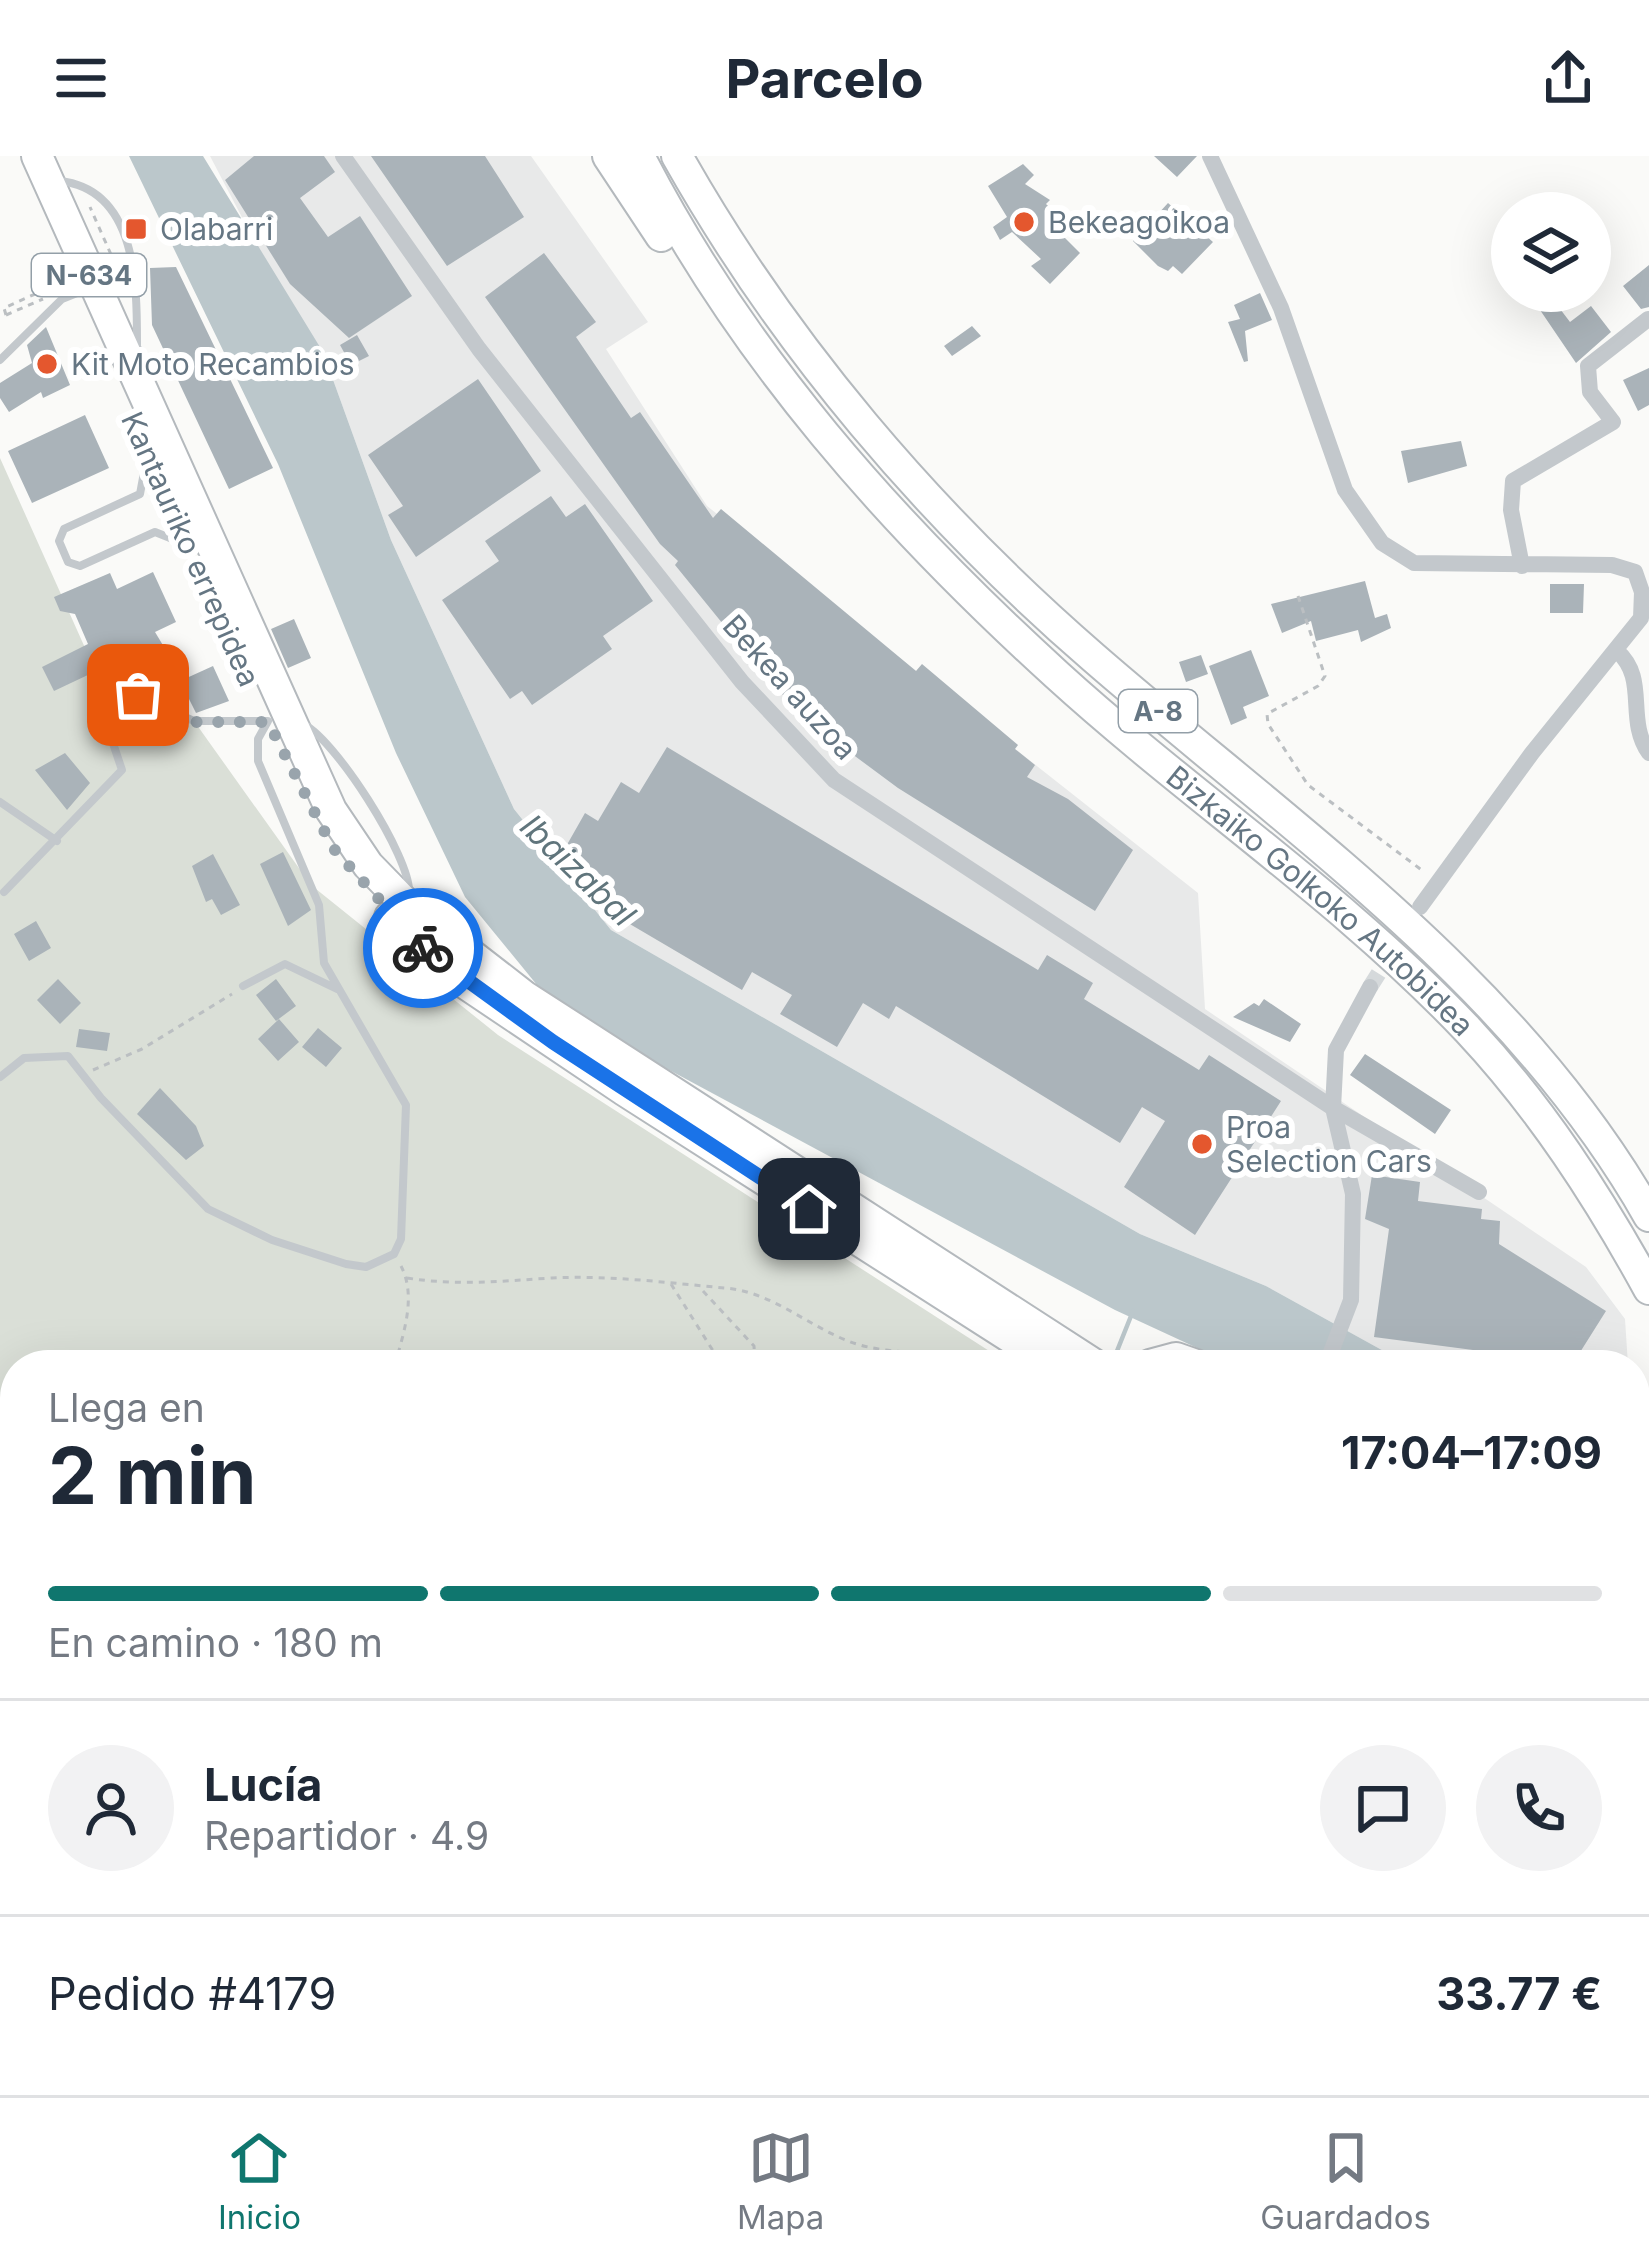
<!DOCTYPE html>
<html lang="es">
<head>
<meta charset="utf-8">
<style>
	:root { --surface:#fff; --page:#f2f2f3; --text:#1f2937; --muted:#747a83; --line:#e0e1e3; --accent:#0f766e }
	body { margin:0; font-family:Inter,sans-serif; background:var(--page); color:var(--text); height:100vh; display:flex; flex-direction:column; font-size:45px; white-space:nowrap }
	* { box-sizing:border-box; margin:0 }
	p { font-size:39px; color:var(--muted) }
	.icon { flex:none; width:66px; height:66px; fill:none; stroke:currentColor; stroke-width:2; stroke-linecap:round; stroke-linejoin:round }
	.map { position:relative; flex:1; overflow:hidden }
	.panel { position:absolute; left:0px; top:1194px; width:1650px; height:747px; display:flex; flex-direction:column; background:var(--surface); border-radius:48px 48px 0 0; box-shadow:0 12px 48px #0002 }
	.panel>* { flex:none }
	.controls { position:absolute; left:1491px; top:36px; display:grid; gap:24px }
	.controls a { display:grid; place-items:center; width:120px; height:120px; border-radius:50%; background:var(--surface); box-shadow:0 12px 48px #0002; font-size:60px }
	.pin { position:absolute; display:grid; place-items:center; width:102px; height:102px; color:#fff; margin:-51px; border-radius:24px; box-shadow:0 6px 18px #0006 }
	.courier { position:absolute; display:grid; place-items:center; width:120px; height:120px; margin:-60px; border:9px solid #1a73e8; border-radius:50%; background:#fff; color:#222; box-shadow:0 3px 15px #0007 }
	.headline em { font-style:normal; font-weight:700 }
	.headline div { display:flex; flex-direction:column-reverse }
	.headline { display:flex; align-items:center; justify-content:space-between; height:204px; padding:0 48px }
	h1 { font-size:78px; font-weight:700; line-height:90px }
	.bar { display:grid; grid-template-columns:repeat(4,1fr); gap:18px 12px; align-content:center; height:144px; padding:0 48px }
	.bar i { height:15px; border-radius:9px; background:var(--line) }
	.bar .on { background:var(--accent) }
	.bar p { grid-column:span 4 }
	.line { display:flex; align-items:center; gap:30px; padding:0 48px; border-top:3px solid var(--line) }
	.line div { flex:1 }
	.round { display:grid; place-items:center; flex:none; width:126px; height:126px; border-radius:63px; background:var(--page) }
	header { display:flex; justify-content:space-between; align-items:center; height:156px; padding:0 48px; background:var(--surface); font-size:54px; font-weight:700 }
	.menu { display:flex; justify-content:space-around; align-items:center; height:168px; border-top:3px solid var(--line); background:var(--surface); font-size:33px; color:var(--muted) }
	.menu a { display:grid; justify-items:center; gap:6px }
	.menu .on { color:var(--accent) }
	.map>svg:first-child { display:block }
	.built { fill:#e8e9e9 }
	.green { fill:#dadfd7 }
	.water { fill:#bbc7cb }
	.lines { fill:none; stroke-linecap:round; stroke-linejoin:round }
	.stream { stroke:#bbc7cb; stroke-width:4.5 }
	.building { fill:#aab3b9 }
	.street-tunnel { stroke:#d5d9db; stroke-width:16; stroke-dasharray:16 8; stroke-linecap:butt }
	.highway-casing { stroke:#b4b9bd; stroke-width:34 }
	.path { stroke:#bbbfc2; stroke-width:3; stroke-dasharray:6 6; stroke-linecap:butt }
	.lane { stroke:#c3c8cc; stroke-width:8 }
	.street { stroke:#c3c8cc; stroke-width:16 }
	.highway { stroke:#fff; stroke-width:30 }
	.path-bridge { stroke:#bbbfc2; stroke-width:3; stroke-dasharray:6 6; stroke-linecap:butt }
	.done { stroke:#99a4ac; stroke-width:12; stroke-dasharray:0 21.6 }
	.route { stroke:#1a73e8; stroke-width:15 }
	.poi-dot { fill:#e4572e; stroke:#fff; stroke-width:4.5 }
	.labels { text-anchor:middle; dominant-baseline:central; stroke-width:12; stroke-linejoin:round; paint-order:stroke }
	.shield { fill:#fff; stroke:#939fa8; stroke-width:3 }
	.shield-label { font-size:27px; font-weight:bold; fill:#657683 }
	.poi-label { font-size:30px; fill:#657683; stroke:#fff; text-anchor:start }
	.street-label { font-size:30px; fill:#657683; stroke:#fff }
	.water-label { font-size:33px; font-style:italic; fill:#60757c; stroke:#fff }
</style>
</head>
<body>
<header><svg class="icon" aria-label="menu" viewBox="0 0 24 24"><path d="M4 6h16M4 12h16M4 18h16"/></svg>Parcelo<svg class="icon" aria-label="share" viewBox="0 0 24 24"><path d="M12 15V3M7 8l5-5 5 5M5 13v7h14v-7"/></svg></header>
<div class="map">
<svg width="1649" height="1939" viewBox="0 0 1649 1939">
	<rect width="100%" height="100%" fill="#fafaf8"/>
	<path class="built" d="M210 0H531L648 166 606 193 707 350 1198 737 1205 853 1586 1111 1625 1163 1628 1209H1409L1266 1130 1140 1078 611 774 514 653 391 384 323 196 273 121Z"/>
	<path class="green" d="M0 302 103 532 194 565 311 729 498 879 1011 1209H15V1926H1265V1939H0Z
		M1635 1537 1649 1541V1939H1277V1926H1635Z"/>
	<path class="water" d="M129 0H203L323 196 391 384 514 653 611 774 1140 1078 1266 1130 1409 1209H1234L1115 1154 593 873 537 829 465 741 396 597 278 308Z
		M1635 1291 1649 1294V1380L1635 1375Z"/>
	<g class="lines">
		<path class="stream" d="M1115 1200 1133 1155
			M0 1682 15 1689
			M0 1853 15 1838"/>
	</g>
	<path class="building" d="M254 0H324L335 16 300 42 328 81 360 60 412 140 349 182 290 128 225 24Z
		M371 0H485L524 61 447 110Z
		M1154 0H1197L1177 21Z
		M1023 8 1034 19 1025 28 1050 44 1046 48 1071 72 1063 80 1080 97 1050 128 1031 110 1041 103 1012 76 1000 84 993 71 1007 61 988 30Z
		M1168 47 1213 86 1182 118 1173 110 1168 115 1158 110 1133 85Z
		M544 97 596 166 576 181 631 262 640 256 713 362 721 353 916 515 922 508 1018 589 1015 593 1035 609 1027 621 1068 643 1133 694 1095 755 898 632 813 569 771 527 675 409 678 405 660 388 485 141Z
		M1649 109V151L1641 153 1623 130Z
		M176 111 273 312 229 333 152 169 150 112Z
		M1260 137 1272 164 1245 175 1248 205 1244 206 1228 166 1240 163 1234 149Z
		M1551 141 1570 166 1591 150 1611 176 1576 207 1538 151Z
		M972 170 981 180 952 200 944 190Z
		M46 171 70 229 43 242 41 236 9 256 0 242V227L32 207 27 189Z
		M357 179 369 200 351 209 340 189Z
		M1649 212V249L1638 255 1623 224Z
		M478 223 541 315 416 401 388 359 403 350 368 299Z
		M85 259 109 312 32 347 8 295Z
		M1461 285 1467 310 1408 327 1401 295Z
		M551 340 566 361 585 348 653 445 603 480 612 493 532 549 522 535 510 543 442 444 499 405 485 385Z
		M153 416 176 466 155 476 179 516 148 534 128 500 54 535 42 511 88 488 75 458 60 455 54 441 110 417 117 433Z
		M1365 425 1375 462 1387 458 1391 472 1361 486 1358 474 1316 485 1311 465 1282 477 1271 448Z
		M1550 428H1584L1583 457H1550Z
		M294 463 311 502 288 512 271 473Z
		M1251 494 1269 540 1243 551 1247 562 1231 569 1209 510Z
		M1201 499 1208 518 1186 526 1179 506Z
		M213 510 229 545 196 557 180 525Z
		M667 591 1038 814 1047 799 1093 827 1084 843 1199 914 1209 899 1281 945 1195 1079 1124 1031 1165 965 1142 951 1120 987 896 850 889 863 863 847 837 891 780 858 792 839 752 816 742 834 606 754 610 747 584 732 591 719 560 701 585 657 598 665 621 626 639 637Z
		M65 597 90 627 67 654 35 614Z
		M283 696 311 754 288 770 260 708Z
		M213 698 240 749 221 759 212 743 206 746 192 710Z
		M36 765 51 792 29 805 14 778Z
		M58 823 81 847 60 868 37 844Z
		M276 823 296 850 276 865 256 839Z
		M1264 843 1301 868 1290 886 1233 861 1254 847 1259 850Z
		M279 863 299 886 278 905 258 883Z
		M318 872 342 892 326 911 302 891Z
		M79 873 110 877 107 895 76 891Z
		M1365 898 1451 954 1435 978 1350 919Z
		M160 932 196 970 204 990 186 1004 137 958Z
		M1372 1019 1420 1026 1418 1045 1482 1053 1481 1063 1500 1065 1499 1088 1606 1155 1572 1209H1464L1473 1194 1374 1181 1389 1073 1365 1063Z
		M563 1926H660L662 1939H565Z"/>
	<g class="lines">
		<path class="street-tunnel" d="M1370 831 1394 793"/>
		<defs>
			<g id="highway">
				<path d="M37 0 331 654 368 709 408 750 524 840 1095 1209"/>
				<path d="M608 0 661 80"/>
				<path id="s1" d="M639 0C742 201 891 368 1057 519 1191 641 1343 742 1468 874 1541 952 1598 1040 1649 1133"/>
				<path d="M677 0C784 190 929 359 1094 502 1292 674 1517 827 1649 1060"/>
				<path d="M390 761 447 815 624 934 1054 1209"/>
				<path d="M1150 1209 1176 1202 1196 1209"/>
				<path d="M1635 1425 1649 1429"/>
				<path d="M1635 1450 1649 1454"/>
			</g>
		</defs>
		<use href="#highway" class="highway-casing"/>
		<path class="path" d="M6 159 43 143
			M1298 440 1325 520 1318 530 1267 558 1268 568 1308 629 1423 715
			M93 914 142 893 232 838
			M407 1122C458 1130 501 1125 552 1122 610 1119 669 1127 725 1132 778 1136 817 1180 868 1191 908 1200 959 1194 993 1209
			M671 1128 722 1209
			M703 1135 754 1190 755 1209
			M395 1209C403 1178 417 1141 401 1110
			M0 1458 15 1457"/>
		<path class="lane" d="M60 25C139 34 137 133 137 194
			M0 204 62 143 77 137
			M148 295 140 338 64 373 59 385 68 406 80 410 155 376 190 390
			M301 567C333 579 412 703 409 737
			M0 646 57 685
			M243 830 285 808 337 833
			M0 921 24 902 68 900 101 942 208 1053 272 1084 346 1108 366 1111 394 1098 401 1083 406 949 324 807 319 749 258 605V583L268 565H194L115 531 96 537 122 614 4 736
			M835 1939 846 1926
			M934 1939 935 1926
			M1264 1939 1266 1926"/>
		<path class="street" d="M343 0 479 193 742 526 834 624 1333 952 1479 1036
			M1210 0 1281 152 1345 334 1382 387 1414 407 1612 409 1635 416 1642 436 1641 462 1532 597 1420 751
			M1522 410 1511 354 1513 325 1613 266 1590 236 1588 210 1648 163
			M1617 495C1649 523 1625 563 1649 597
			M1326 1209 1351 1144 1353 1038 1333 952 1336 894 1370 831
			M1635 1489 1649 1493"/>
		<use href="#highway" class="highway"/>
		<path class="path-bridge" d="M6 159 4 152 113 103 90 51"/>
	</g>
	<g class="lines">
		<path class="done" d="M138 539 194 566H268L333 692 423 792"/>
		<path class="route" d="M423 792 553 886 809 1053"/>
	</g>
	<g class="poi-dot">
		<circle cx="1024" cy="66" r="12"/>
		<rect x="124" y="61" width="24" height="24" rx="6"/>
		<circle cx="47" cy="208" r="12"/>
		<circle cx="1202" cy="988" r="12"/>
	</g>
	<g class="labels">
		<g class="shield">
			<rect x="32" y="98" width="114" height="42" rx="9"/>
			<rect x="1119" y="534" width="78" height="42" rx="9"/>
		</g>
		<g class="shield-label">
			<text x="89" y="119">N-634</text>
			<text x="1158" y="555">A-8</text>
		</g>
		<g class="poi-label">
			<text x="1048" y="66">Bekeagoikoa</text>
			<text x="160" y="73">Olabarri</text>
			<text x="71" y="208">Kit Moto Recambios</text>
			<text x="1226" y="971">Proa<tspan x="1226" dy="34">Selection Cars</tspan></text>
		</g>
		<g class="street-label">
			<text transform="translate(191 393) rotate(66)">Kantauriko errepidea</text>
			<text transform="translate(790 531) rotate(48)">Bekea auzoa</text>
			<text stroke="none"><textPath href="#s1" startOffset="1017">Bizkaiko Golkoko Autobidea</textPath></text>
		</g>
		<g class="water-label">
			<text transform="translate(578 714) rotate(44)">Ibaizabal</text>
		</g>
	</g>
</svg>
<div class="controls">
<a><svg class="icon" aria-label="layers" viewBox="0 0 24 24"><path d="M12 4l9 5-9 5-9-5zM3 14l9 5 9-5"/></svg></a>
</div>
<div class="pin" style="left:138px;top:539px;background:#ea580c"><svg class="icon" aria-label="bag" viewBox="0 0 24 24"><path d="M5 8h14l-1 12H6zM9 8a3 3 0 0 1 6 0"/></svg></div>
<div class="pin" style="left:809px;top:1053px;background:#1f2937"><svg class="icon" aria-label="home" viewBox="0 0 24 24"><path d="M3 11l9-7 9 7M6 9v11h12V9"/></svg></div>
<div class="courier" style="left:423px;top:792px"><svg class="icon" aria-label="bike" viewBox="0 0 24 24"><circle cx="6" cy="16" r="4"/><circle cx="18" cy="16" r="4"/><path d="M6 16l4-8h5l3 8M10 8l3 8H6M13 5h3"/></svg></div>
<section class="panel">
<div class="headline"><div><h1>2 min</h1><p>Llega en</p></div><em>17:04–17:09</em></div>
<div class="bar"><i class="on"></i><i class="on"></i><i class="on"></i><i></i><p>En camino · 180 m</p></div>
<div class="line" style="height:216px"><a class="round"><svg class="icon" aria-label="person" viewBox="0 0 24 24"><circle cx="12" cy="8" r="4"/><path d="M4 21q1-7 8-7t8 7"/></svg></a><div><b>Lucía</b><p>Repartidor · 4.9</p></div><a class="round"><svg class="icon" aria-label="chat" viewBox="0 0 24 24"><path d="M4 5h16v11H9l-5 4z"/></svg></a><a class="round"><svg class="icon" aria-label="phone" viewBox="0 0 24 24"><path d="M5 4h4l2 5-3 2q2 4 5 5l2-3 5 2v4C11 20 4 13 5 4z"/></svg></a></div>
<div class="line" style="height:156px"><div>Pedido #4179</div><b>33.77 €</b></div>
</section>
</div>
<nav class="menu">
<a class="on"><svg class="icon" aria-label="home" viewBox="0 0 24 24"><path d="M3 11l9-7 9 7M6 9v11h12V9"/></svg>Inicio</a>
<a><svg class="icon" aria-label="map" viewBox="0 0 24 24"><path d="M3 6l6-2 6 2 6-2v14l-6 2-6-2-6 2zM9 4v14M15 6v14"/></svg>Mapa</a>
<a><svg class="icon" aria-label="saved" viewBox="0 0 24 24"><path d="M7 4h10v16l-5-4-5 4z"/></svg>Guardados</a>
</nav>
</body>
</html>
